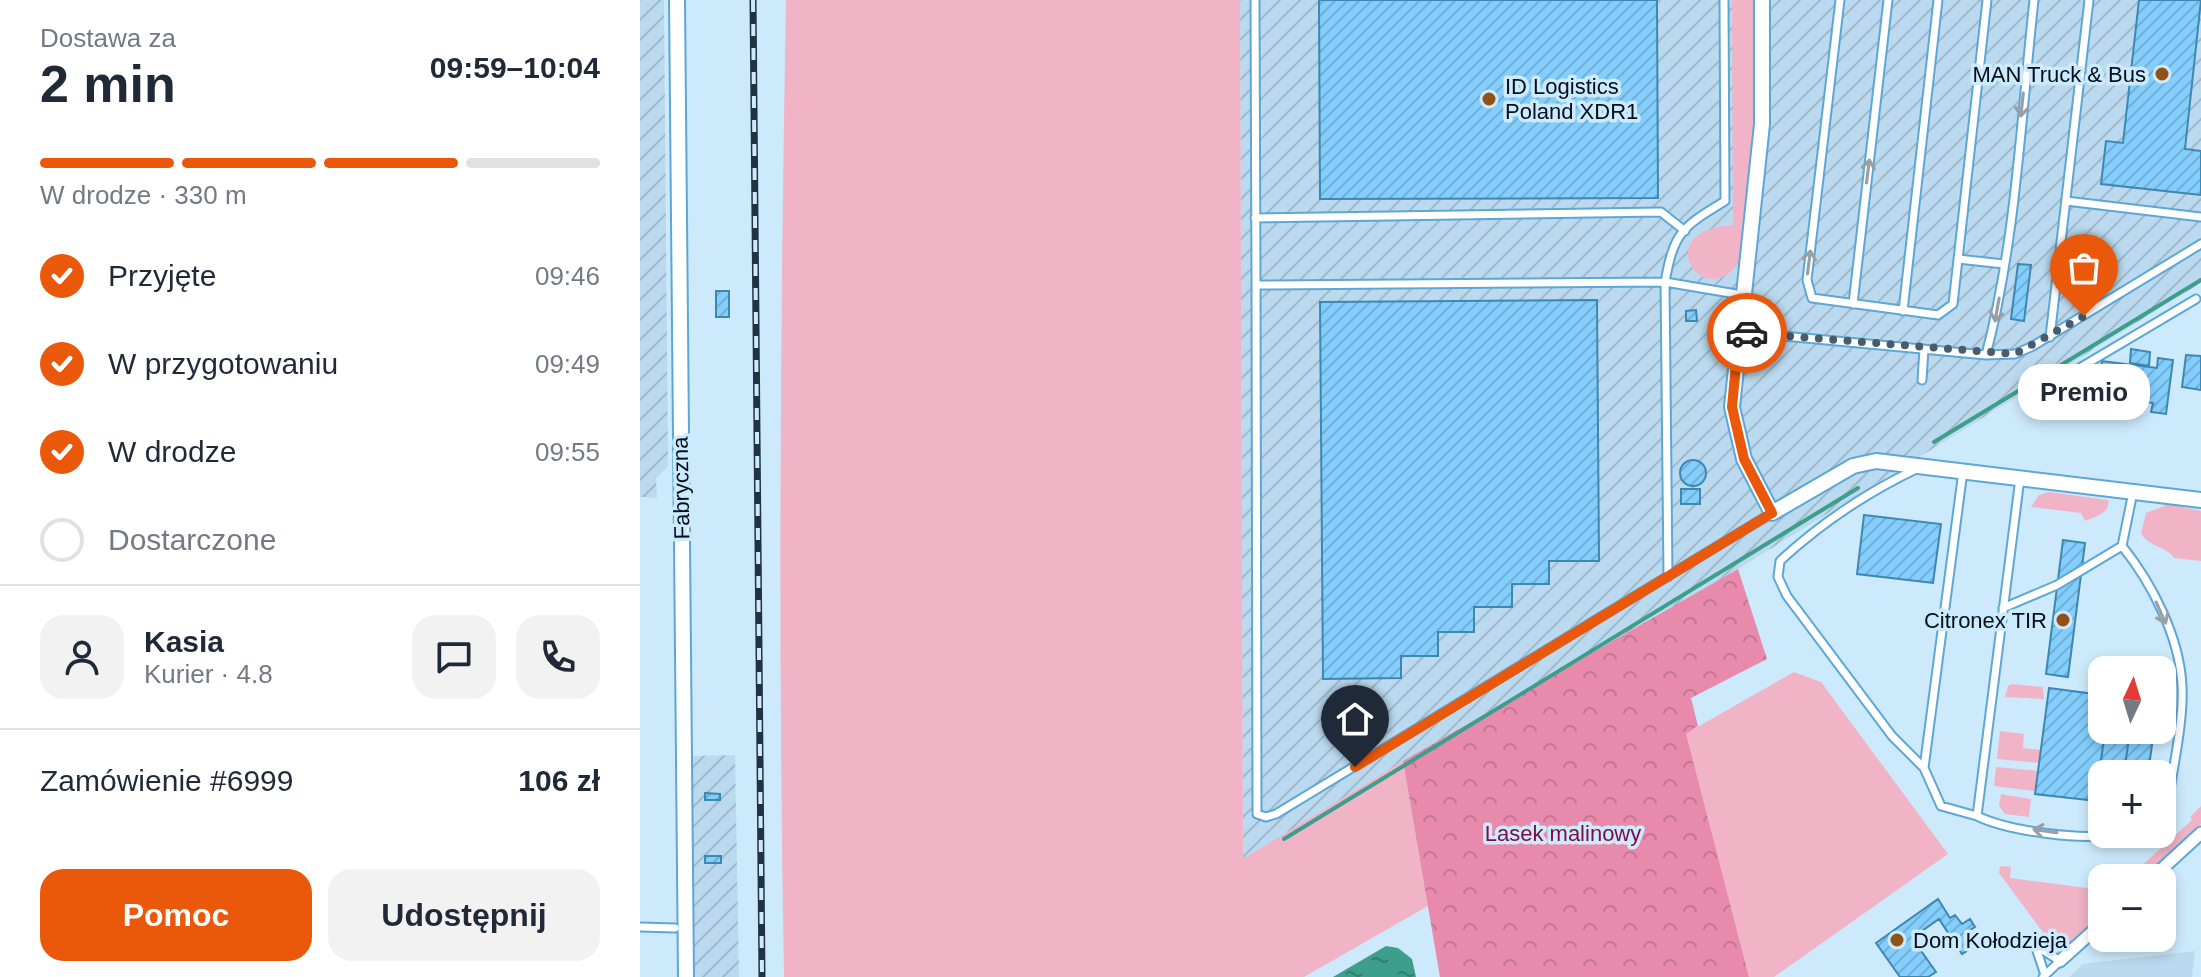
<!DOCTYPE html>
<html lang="pl">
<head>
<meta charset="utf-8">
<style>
	:root { --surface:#fff; --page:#f2f2f3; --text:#1f2937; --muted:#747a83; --line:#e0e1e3; --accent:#ea580c }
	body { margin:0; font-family:Helvetica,sans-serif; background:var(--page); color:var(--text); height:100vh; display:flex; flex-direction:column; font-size:30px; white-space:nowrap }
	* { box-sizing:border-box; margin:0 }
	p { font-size:26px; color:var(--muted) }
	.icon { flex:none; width:44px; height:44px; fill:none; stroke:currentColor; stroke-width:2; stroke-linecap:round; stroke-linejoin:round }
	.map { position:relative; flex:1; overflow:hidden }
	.panel { display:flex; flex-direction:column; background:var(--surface); width:640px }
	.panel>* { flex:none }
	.needle { width:52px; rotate:4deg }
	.fabs { position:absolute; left:1448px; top:656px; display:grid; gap:16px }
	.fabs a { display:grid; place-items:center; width:88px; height:88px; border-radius:16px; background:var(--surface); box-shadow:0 4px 12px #0003; font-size:40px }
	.pin { position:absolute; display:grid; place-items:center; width:68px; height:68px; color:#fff; margin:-82px -34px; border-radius:50% 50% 50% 0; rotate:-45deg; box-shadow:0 0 8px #0007 }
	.pin .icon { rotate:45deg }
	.courier { position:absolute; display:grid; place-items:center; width:80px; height:80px; margin:-40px; border:6px solid #ea580c; border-radius:50%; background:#fff; color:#222; box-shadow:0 2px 10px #0007 }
	.bubble { position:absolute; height:56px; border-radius:24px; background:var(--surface); box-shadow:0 4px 12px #0003; font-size:26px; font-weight:700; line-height:56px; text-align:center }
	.head em { font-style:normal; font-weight:700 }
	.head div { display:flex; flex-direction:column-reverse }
	.head { display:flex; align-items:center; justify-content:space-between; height:136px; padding:0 40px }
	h1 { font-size:52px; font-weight:700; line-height:60px }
	.bar { display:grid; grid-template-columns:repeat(4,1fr); gap:12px 8px; align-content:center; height:96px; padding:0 40px }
	.bar i { height:10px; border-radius:6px; background:var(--line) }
	.bar .current { background:var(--accent) }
	.bar p { grid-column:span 4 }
	.line { display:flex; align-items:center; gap:20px; padding:0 40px; border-top:2px solid var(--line) }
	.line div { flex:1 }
	.round { display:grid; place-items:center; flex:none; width:84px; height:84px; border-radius:24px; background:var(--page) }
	ol { padding:0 40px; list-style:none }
	li { display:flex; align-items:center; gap:24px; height:88px }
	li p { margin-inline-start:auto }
	li .icon { padding:8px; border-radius:50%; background:var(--accent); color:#fff; stroke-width:4 }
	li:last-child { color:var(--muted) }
	li i { width:44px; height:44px; border:4px solid var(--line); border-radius:50% }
	.action { display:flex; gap:16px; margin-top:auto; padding:16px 40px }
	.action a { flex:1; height:92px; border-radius:24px; background:var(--accent); color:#fff; font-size:32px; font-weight:700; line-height:92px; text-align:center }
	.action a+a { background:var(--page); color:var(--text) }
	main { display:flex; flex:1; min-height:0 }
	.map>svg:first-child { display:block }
	.built { fill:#bbdaef }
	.industrial { fill:url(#industrial-furrows) }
	.green { fill:#f1b4c7 }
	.forest { fill:url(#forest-crowns) }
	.park { fill:url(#park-tufts) }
	.water { fill:url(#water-ripples) }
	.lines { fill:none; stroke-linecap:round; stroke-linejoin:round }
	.stream { stroke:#3c9e8b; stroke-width:4 }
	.building { fill:url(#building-hatch); stroke:#3d87b3; stroke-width:2 }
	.service-casing { stroke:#5da7d5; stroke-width:11 }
	.pedestrian-casing { stroke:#5da7d5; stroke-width:15 }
	.minor-casing { stroke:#5da7d5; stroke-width:18 }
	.service { stroke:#fff; stroke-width:7 }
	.pedestrian { stroke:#fff; stroke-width:11 }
	.minor { stroke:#fff; stroke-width:14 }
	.rail-casing { stroke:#213341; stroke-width:7 }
	.rail { stroke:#cdeafd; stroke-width:4; stroke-dasharray:12; stroke-linecap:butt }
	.oneway { stroke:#999fa5 }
	.done { stroke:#485c6b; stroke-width:8; stroke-dasharray:0 14.4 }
	.route { stroke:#ea580c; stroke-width:10 }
	.poi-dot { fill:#915218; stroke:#cdeafd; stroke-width:3 }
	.labels { text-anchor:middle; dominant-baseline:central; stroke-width:7; stroke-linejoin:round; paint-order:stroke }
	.poi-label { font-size:22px; fill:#00101d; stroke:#cdeafd; text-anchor:end }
	.street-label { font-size:22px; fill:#00101d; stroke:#cdeafd }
	.park-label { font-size:22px; fill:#7d0c44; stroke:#cdeafd }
</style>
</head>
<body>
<main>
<section class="panel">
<div class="head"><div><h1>2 min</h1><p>Dostawa za</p></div><em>09:59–10:04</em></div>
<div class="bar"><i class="current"></i><i class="current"></i><i class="current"></i><i></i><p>W drodze · 330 m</p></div>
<ol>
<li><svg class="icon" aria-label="check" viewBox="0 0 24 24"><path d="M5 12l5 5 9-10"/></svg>Przyjęte<p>09:46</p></li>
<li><svg class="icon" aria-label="check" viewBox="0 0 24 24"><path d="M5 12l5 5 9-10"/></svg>W przygotowaniu<p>09:49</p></li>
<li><svg class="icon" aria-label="check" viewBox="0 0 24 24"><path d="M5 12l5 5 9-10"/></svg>W drodze<p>09:55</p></li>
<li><i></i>Dostarczone</li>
</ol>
<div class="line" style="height:144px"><a class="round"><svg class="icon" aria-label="person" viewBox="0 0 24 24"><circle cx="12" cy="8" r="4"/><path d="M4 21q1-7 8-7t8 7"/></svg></a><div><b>Kasia</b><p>Kurier · 4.8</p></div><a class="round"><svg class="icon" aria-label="chat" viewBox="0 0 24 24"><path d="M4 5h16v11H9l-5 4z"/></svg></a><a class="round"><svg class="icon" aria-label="phone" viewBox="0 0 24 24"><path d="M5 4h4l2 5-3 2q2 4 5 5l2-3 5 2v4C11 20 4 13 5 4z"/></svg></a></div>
<div class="line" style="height:104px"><div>Zamówienie #6999</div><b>106 zł</b></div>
<div class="action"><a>Pomoc</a><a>Udostępnij</a></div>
</section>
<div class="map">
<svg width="1561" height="977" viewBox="0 0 1561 977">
	<defs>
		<pattern id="industrial-furrows" width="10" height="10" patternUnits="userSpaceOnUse" patternTransform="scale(2)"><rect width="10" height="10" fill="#bbdaef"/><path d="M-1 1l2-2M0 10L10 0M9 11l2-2" fill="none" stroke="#9fbacc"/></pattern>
		<pattern id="forest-crowns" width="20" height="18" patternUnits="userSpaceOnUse" patternTransform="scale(2)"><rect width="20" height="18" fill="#e78aab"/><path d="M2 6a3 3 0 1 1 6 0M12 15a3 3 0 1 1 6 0" fill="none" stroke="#c47693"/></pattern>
		<pattern id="park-tufts" width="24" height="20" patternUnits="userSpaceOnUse" patternTransform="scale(2)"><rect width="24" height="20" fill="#f1b4c7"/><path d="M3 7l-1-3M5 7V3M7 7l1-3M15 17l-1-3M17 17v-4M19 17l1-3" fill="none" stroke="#cd9aaa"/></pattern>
		<pattern id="water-ripples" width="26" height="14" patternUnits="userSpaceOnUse" patternTransform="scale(2)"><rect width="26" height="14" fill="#3c9e8b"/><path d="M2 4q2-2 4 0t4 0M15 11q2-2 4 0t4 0" fill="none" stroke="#307f71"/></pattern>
		<pattern id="building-hatch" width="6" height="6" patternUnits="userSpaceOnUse" patternTransform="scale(2)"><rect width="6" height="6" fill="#84cefd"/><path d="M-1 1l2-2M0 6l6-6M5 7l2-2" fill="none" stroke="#70b0d8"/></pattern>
	</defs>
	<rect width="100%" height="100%" fill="#cdeafd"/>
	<path class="built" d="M1555 951 1552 977H1429L1443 964Z"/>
	<path class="industrial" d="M0 0H24L28 467 16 478 17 498 0 497Z
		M600 0H1561V283L1098 569 763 761 603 860Z
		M95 755 99 977H54L50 756Z"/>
	<path class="green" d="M146 0H600L603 859 763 761 788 906 664 977H144C138 651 140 326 146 0Z
		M1092 0H1115L1116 107 1099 261C1066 315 1006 231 1093 225Z
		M1409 492 1468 500C1471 513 1455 517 1445 521L1441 513 1391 507 1399 495Z
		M1529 504 1561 511V561L1534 558C1526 546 1511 548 1501 534L1506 513Z
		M1154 672 1181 682 1308 854 1134 977H1109L1045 734Z
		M1372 684 1403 687 1404 699 1365 697 1368 686Z
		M1360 731 1384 734 1383 748 1401 750 1399 763 1357 759Z
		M1356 767 1398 771 1395 791 1354 786Z
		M1561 806V824L1502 878H1488L1552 820 1550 817Z
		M1360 866 1371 867 1370 878 1462 890V915L1419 954 1359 873Z"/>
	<path class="forest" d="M1098 569 1127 659 1051 698 1058 726 1046 734 1109 977H800L763 761Z"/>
	<path class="park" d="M1361 794 1391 799 1389 817 1365 814 1359 806Z"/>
	<path class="water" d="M746 946 758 948 772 959 776 977H693Z"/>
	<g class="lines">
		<path class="stream" d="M1294 442 1561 280
			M644 839 1218 488"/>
	</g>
	<path class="building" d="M679 0H1017L1018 198 680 199Z
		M1499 0H1561L1545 149 1561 151V195L1461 184 1466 141 1483 143Z
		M1378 264 1391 265 1384 321 1371 319Z
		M76 291H89V317H76Z
		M957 300 959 561H909V584H872V607H834V632H798V656H761V678L683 679 680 302Z
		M1056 310 1057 321H1046V311Z
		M1491 349 1510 352 1509 366 1490 363Z
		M1546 355 1561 356V390L1542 387Z
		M1518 358 1533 360 1526 414 1511 412 1513 403 1472 398 1471 408 1430 403 1433 377 1446 379 1447 368 1461 370 1462 361 1517 368Z
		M1040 473a13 13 0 1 1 26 0a13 13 0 1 1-26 0Z
		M1041 489H1060V504H1041Z
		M1224 515 1301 524 1293 583 1217 574Z
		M1423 540 1445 543 1428 677 1406 674Z
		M1409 688 1462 695V730H1465L1456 801 1395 794Z
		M1465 730H1490L1484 774H1462V784H1458Z
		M1490 730H1514L1508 774H1484Z
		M65 793 80 794V800H65Z
		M65 856H81V863H65Z
		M1298 899 1310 918 1315 915 1322 924 1330 919 1335 927 1327 932 1336 945 1322 954 1299 919 1272 938 1296 972 1288 977H1260L1236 943Z"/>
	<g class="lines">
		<defs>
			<path id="service" d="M615 0 616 285 1025 282 1102 295
				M1200 0 1167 280 1172 298 1298 315 1313 304 1347 0
				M1426 201 1561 217
				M615 218 1021 212 1045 231
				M1318 259 1364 264
				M616 285 617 814 626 817 636 814 1132 513
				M1213 304 1248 0
				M1263 311 1298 0
				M1101 332 1346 355 1375 354 1393 346 1561 244
				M1410 337 1449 0
				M1346 355C1376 240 1381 118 1394 0
				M1282 380 1284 349
				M1416 382 1556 299
				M1276 469C1228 492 1179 525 1140 561L1138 577 1147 596 1252 736 1284 768
				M1323 471 1284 768 1301 806 1337 816 1380 478
				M1482 546C1512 583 1540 638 1542 686 1544 723 1531 777 1526 815L1522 817
				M1028 577 1025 282C1034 232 1042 227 1085 201L1084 0
				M1363 608 1417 585 1482 546 1493 492
				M1337 816C1368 831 1442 841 1476 834
				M0 927 35 928
				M1395 945 1420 961 1403 977
				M1395 945 1405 975"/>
			<path id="pedestrian" d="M1512 878 1561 833
				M1420 961 1462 923"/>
			<path id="minor" d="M37 0 46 977
				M1122 0V124L1092 407 1104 459 1132 513 1213 466 1236 461 1561 500"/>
		</defs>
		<use href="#service" class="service-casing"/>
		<use href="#pedestrian" class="pedestrian-casing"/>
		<use href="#minor" class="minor-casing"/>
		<use href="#service" class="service"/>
		<use href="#pedestrian" class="pedestrian"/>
		<use href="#minor" class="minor"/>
		<defs>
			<path id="rail" d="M113 0 122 977"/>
		</defs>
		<use href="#rail" class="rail-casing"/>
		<use href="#rail" class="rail"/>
	</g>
	<defs><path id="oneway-shaft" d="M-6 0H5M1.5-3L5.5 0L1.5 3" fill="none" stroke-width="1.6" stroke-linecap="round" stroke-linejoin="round" transform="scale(2)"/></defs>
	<g class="oneway">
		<use href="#oneway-shaft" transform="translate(1382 105) rotate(96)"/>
		<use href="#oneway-shaft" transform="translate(1228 171) rotate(-83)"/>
		<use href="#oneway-shaft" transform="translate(1169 262) rotate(-83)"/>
		<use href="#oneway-shaft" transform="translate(1357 310) rotate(100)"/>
		<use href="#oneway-shaft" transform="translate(1521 613) rotate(66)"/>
		<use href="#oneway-shaft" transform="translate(1405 831) rotate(-172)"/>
	</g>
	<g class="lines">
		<path class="done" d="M1107 333 1375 354 1444 316"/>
		<path class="route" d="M715 767 1132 513 1104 459 1092 407 1099 332 1107 333"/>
	</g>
	<g class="poi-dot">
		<circle cx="1522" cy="74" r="8"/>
		<circle cx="849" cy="99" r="8"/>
		<circle cx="1423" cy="620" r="8"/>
		<circle cx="1257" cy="940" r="8"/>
	</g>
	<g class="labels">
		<g class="poi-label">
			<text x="1506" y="74">MAN Truck &amp; Bus</text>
			<text x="865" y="86" text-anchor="start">ID Logistics<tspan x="865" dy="25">Poland XDR1</tspan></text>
			<text x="1407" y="620">Citronex TIR</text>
			<text x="1273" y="940" text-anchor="start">Dom Kołodzieja</text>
		</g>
		<g class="street-label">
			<text transform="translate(41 488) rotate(-91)">Fabryczna</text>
		</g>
		<g class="park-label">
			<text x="923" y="833">Lasek malinowy</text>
		</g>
	</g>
</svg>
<div class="fabs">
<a><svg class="needle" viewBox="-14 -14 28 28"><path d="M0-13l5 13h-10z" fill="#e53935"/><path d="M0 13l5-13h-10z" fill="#747a83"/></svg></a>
<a>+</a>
<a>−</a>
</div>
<div class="pin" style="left:1444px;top:316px;background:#ea580c"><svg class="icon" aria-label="bag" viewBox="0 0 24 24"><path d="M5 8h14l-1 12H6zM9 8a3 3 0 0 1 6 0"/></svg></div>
<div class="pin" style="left:715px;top:767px;background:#1f2937"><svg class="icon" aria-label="home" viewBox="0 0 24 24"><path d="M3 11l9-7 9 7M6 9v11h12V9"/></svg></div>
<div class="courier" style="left:1107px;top:333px"><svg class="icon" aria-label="car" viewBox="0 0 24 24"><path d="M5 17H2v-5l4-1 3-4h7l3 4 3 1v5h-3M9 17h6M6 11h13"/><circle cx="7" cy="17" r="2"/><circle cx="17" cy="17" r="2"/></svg></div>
<div class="bubble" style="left:1378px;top:364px;width:132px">Premio</div>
</div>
</main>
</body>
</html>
